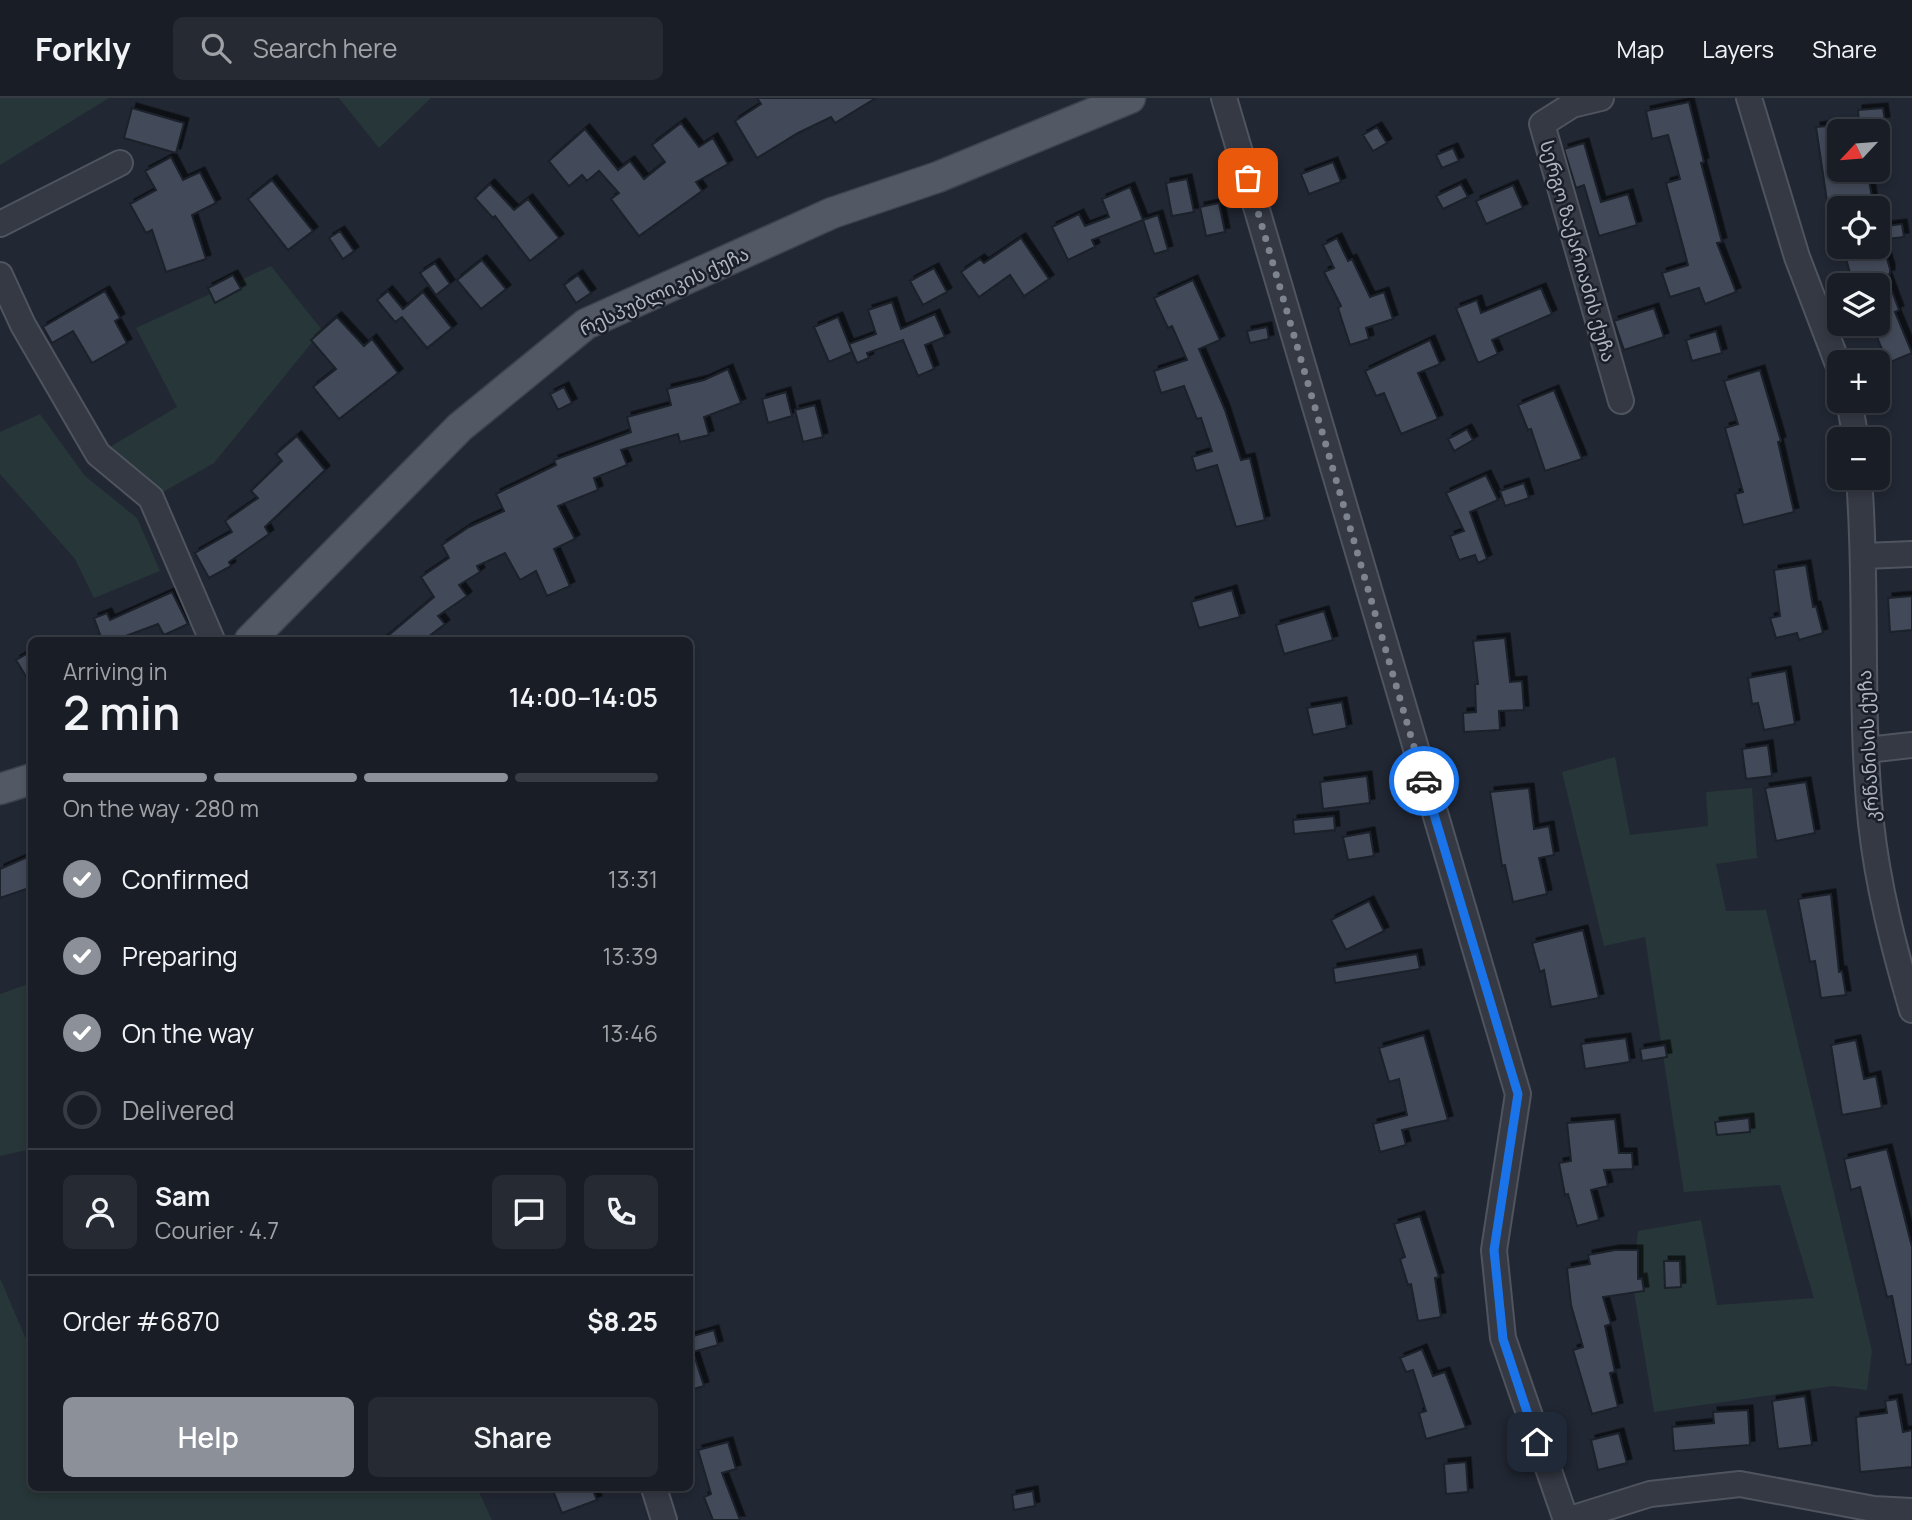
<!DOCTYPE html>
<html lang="en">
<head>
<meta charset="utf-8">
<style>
	:root { --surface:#191d26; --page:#262a32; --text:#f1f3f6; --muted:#9fa2a7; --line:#373b43; --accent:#8c9099 }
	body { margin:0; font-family:Manrope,"Noto Sans Georgian",sans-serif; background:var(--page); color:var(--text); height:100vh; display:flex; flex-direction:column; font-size:26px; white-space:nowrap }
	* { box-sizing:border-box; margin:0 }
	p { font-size:23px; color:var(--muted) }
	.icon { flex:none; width:38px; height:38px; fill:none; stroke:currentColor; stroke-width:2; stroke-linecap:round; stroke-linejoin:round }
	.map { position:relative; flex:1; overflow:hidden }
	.panel { position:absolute; left:28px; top:539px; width:665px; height:854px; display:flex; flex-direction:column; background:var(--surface); border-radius:10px; box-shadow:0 4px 10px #0003,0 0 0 2px var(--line) }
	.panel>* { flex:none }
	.needle { width:46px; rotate:244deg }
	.buttons { position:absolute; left:1827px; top:21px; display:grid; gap:14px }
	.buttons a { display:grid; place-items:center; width:63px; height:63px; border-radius:10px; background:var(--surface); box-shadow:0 4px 10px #0003,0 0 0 2px var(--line); font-size:35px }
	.pin { position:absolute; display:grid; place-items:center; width:60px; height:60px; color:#fff; margin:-30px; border-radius:14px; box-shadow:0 4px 10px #0006 }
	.courier { position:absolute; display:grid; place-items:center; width:70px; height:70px; margin:-35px; border:5px solid #1a73e8; border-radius:50%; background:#fff; color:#222; box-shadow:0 2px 9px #0007 }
	.headline em { font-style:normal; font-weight:600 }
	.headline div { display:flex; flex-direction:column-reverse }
	.headline { display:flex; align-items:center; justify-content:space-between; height:119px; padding:0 35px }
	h1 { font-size:46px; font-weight:600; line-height:52px }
	.bar { display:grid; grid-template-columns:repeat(4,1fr); gap:10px 7px; align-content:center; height:84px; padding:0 35px }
	.bar i { height:9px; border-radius:5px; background:var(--line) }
	.bar .active { background:var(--accent) }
	.bar p { grid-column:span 4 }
	.line { display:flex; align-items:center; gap:18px; padding:0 35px; border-top:2px solid var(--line) }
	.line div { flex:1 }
	.round { display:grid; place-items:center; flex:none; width:74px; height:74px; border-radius:10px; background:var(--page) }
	ol { padding:0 35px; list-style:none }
	li { display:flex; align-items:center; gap:21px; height:77px }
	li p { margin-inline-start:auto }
	li .icon { padding:7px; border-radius:50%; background:var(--accent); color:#fff; stroke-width:4 }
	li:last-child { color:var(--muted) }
	li i { width:38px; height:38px; border:4px solid var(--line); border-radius:50% }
	.action { display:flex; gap:14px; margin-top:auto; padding:14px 35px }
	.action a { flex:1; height:80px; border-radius:10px; background:var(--accent); color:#fff; font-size:28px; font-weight:600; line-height:80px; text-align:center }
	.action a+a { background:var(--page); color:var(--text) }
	header { display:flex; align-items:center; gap:42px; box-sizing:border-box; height:98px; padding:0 35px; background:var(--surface); border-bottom:2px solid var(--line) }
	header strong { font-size:33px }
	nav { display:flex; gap:38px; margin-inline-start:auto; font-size:24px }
	.search { width:490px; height:63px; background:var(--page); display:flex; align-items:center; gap:18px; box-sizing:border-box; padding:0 24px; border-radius:10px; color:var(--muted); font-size:26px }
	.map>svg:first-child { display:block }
	.green { fill:#273638 }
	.building { fill:#434a58; stroke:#1c202b; stroke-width:2; filter:url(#shadow) }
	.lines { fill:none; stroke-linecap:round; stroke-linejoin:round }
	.minor-casing { stroke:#4f545f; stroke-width:28 }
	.major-casing { stroke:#3e424e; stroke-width:33 }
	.minor { stroke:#343944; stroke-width:24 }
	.major { stroke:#525864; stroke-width:30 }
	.done { stroke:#7d838f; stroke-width:7; stroke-dasharray:0 12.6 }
	.route { stroke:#1a73e8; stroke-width:9 }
	.labels { text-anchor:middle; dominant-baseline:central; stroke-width:5; stroke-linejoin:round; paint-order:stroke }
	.street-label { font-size:19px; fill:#afb4c1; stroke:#1a1e29 }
</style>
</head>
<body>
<header>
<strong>Forkly</strong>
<div class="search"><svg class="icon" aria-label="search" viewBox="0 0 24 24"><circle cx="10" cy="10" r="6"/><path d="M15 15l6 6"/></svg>Search here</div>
<nav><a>Map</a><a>Layers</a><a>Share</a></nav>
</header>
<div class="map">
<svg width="1912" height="1422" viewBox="0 0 1912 1422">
	<defs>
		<filter id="shadow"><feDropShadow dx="4.5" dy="-4.5" stdDeviation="0" flood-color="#0009"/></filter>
	</defs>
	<rect width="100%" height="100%" fill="#212733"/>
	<path class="green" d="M0 0H109L0 67Z
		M339 0H431L379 50Z
		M271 168 322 232 214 365 156 398 108 350 177 309 136 230Z
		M40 316 85 378 137 420 160 473 94 500 75 461 0 376V334Z
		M1615 659 1630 737 1708 728 1706 694 1752 690 1757 760 1716 766 1726 813 1766 812 1872 1253 1867 1292 1833 1288 1654 1314 1633 1188 1638 1133 1701 1122 1717 1207 1814 1200 1780 1087 1684 1094 1645 839 1604 848 1562 674Z
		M31 885V1051L0 1058V896Z
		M0 1180 31 1253 32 1390H477L492 1422H0Z"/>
	<path class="building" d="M757 0H876L835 25 831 19 798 35 757 60 735 23 761 6Z
		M1689 4 1704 64 1701 65 1722 144 1717 145 1736 194 1705 206 1699 190 1670 199 1662 175 1688 167 1666 85 1680 81 1668 37 1652 41 1646 13Z
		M132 10 184 25 176 55 124 40Z
		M1883 10 1885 23 1859 25 1858 12Z
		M681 25 699 49 713 40 728 66 696 84 702 93 639 138 611 101 619 95 599 73 587 83 582 77 569 88 549 63 585 31 618 72 630 63 644 81 665 64 652 47Z
		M1839 27V72H1867L1874 110H1844L1843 100 1827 103 1816 29Z
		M1377 29 1387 45 1373 53 1363 37Z
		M1584 45 1601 104 1628 96 1637 127 1599 138 1584 87 1576 90 1564 51Z
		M1453 50 1459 63 1442 70 1436 57Z
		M171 59 183 82 200 74 216 105 192 117 206 161 166 174 152 132 146 135 130 106 156 92 145 73Z
		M1333 64 1341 84 1309 96 1301 76Z
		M1187 81 1194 114 1172 118 1166 85Z
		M272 82 313 133 288 152 248 101Z
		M490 86 514 112 528 101 559 140 530 163 495 118 493 120 475 100Z
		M1461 86 1468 99 1443 111 1436 98Z
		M1513 87 1523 110 1486 126 1476 103Z
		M1130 89 1143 122 1092 142 1095 149 1068 162 1052 129 1079 116 1085 128 1109 119 1102 101Z
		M1219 105 1225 134 1206 138 1200 109Z
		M1158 117 1168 152 1154 156 1143 122Z
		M1902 126 1904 139 1878 142V129Z
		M340 133 354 153 343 161 329 140Z
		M1021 140 1049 181 1024 198 1010 177 979 199 961 174 980 161 984 165Z
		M1337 140 1348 163 1352 161 1370 199 1384 194 1393 221 1366 230 1369 241 1350 247 1338 210 1341 208 1324 174 1334 170 1323 147Z
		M1883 147 1890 171V176L1886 177 1899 212 1895 214 1912 255 1888 265 1878 242V179L1853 186 1845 157Z
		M482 162 506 191 481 211 457 182Z
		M435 165 450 186 436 197 420 175Z
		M934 170 947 194 923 207 910 183Z
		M233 177 241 191 215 205 208 190Z
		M578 177 591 195 576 205 564 187Z
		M1193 182 1220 242 1199 251 1225 312 1241 362 1250 360 1265 422 1236 429 1217 367 1196 373 1192 359 1212 353 1201 320 1197 321 1184 288 1161 295 1154 273 1187 262 1172 228 1168 230 1154 200Z
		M1541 190 1552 216 1492 242 1498 256 1478 265 1456 210 1477 202 1481 215Z
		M105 193 120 220 115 223 127 245 92 265 73 233 52 245 43 229Z
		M388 193 403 211 423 194 452 230 427 250 402 219 395 224 377 202Z
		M892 204 901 231 935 216 945 239 925 247 934 271 918 278 903 242 867 255 869 260 857 265 849 246 876 236 868 212Z
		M1654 210 1664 239 1624 252 1614 223Z
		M337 219 364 248 372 241 398 275 339 321 313 289 336 271 311 242Z
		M838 219 852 254 829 264 814 229Z
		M1267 229 1269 241 1250 245 1247 233Z
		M1716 233 1722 255 1692 263 1686 242Z
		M1430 242 1440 266 1418 275 1438 321 1401 336 1384 295 1376 298 1365 273Z
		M728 271 741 305 704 319 709 337 680 344 678 336 621 352 627 367 594 380 598 392 558 408 575 441 554 451 570 488 547 498 536 473 520 482 505 455 477 468 480 474 459 487 467 498 438 518 445 526 424 542H383L434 499 421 479 449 460 442 447 469 429 504 413 496 396 556 367 554 362 631 334 627 319 671 307 667 291 704 282Z
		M1760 272 1781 343 1778 344 1794 414 1743 427 1735 396 1743 394 1725 330 1738 326 1724 283Z
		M564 289 572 305 558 312 550 296Z
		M1554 292 1582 361 1545 373 1531 331 1528 332 1518 307Z
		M786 294 792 318 768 325 762 301Z
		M815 307 823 339 803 344 795 312Z
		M1467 331 1473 342 1454 353 1448 341Z
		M297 338 325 372 265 429 269 436 229 464 231 468 209 480 195 455 232 434 225 423 258 400 251 393 282 363 276 356Z
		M1486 377 1498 402 1470 414 1487 461 1478 465 1475 457 1459 462 1450 438 1464 433 1446 395Z
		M1524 385 1529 400 1505 408 1500 393Z
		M1806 467 1813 509 1816 508 1823 535 1799 542 1797 535 1776 540 1770 520 1780 518 1774 472Z
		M1232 492 1240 519 1199 530 1191 504Z
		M172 494 188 526 164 537 158 526 115 542H102L94 520 107 515 110 522Z
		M1912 498V532L1890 534 1888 500Z
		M1324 513 1333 542 1284 556 1276 527Z
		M1505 540 1510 584 1522 583 1524 612 1499 613 1500 632 1464 634 1463 615 1476 614 1475 586H1478L1473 543Z
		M32 553V588L16 562Z
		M1786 573 1795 626 1764 632 1758 605 1752 606 1748 580Z
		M1342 604 1347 630 1313 637 1307 610Z
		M1768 647 1772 678 1746 681 1742 651Z
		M1367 678 1370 705 1323 711 1320 684Z
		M1806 684 1815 735 1776 743 1765 690Z
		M1529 690 1534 731 1549 728 1554 757 1539 760 1547 796 1513 804 1505 767 1502 768 1490 694Z
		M1334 718 1335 732 1294 736 1293 722Z
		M1370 734 1374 758 1348 762 1343 739Z
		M32 757V789L0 800V771Z
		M1831 796 1839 874 1842 873 1846 897 1821 900 1815 863 1810 864 1798 801Z
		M1369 803 1384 833 1346 852 1331 822Z
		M1583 832 1599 900 1551 909 1544 872 1540 874 1532 845Z
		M1417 856 1420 871 1335 885 1333 870Z
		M1424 937 1448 1022 1402 1032 1406 1047 1380 1054 1373 1026 1407 1017 1399 981 1389 984 1379 950Z
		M1626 940 1630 964 1585 971 1581 946Z
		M1856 942 1864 981 1876 978 1882 1010 1842 1017 1831 947Z
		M1665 947 1667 959 1642 963 1640 951Z
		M1749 1020 1750 1034 1717 1037 1715 1024Z
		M1615 1021 1619 1055H1632L1633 1071 1604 1072 1608 1088 1591 1092 1599 1122 1577 1128 1568 1096 1565 1097 1559 1065 1571 1063 1567 1025Z
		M1887 1051 1912 1149V1266L1906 1267 1892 1198 1887 1199 1860 1089 1851 1092 1844 1061Z
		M1420 1118 1439 1179 1435 1180 1441 1219 1418 1223 1411 1186 1408 1187 1400 1161 1405 1159 1394 1126Z
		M1615 1152H1638V1181L1642 1180 1644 1193 1603 1199 1611 1226 1605 1228 1615 1274 1610 1275 1618 1309 1592 1316 1573 1252 1583 1249 1571 1207 1567 1170 1590 1166 1588 1157Z
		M1664 1163H1680L1681 1189 1665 1190Z
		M714 1232 718 1247 693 1254 704 1288 690 1292V1239Z
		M1422 1251 1433 1278 1445 1274 1466 1330 1426 1341 1419 1315 1426 1313 1413 1272 1406 1274 1400 1260Z
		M1805 1298 1812 1347 1778 1351 1772 1303Z
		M1897 1301 1903 1334 1912 1332V1369L1860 1374 1856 1319 1887 1315 1885 1303Z
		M1748 1312 1750 1347 1674 1353 1672 1329 1714 1325 1713 1314Z
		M1619 1335 1627 1365 1598 1372 1591 1342Z
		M728 1344 736 1371 722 1375 740 1422H713L704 1399 711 1396 698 1352Z
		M1466 1364 1468 1394 1446 1396 1444 1366Z
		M552 1390H592L597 1402 562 1415Z
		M1033 1393 1035 1408 1014 1412 1012 1397Z"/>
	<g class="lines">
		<defs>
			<path id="minor" d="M1224 0 1518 996 1494 1152 1503 1240 1566 1422
				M1601 0 1572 7 1542 26 1621 303
				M1749 0 1797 159 1839 269
				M0 126 120 65
				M0 177 23 227 98 356 151 400 212 542
				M1849 303 1856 341
				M1859 380C1868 495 1859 610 1871 725 1878 789 1894 850 1912 912
				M1865 458 1912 456
				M1867 652 1912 647
				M654 1390 664 1422
				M1567 1422 1650 1396 1740 1386 1874 1411 1912 1413"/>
			<path id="major" d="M250 542 460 329 586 226 832 115 938 79 1130 0
				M0 691 32 681"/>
		</defs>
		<use href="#minor" class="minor-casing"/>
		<use href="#major" class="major-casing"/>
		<use href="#minor" class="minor"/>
		<use href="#major" class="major"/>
	</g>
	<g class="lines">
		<path class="done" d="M1248 80 1424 683"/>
		<path class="route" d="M1424 683 1518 996 1494 1152 1503 1241 1537 1344"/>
	</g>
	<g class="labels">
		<g class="street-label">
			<text transform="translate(1578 153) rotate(74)">სერგო ზაქარიაძის ქუჩა</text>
			<text transform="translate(664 193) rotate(-25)">რესპუბლიკის ქუჩა</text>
			<text transform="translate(1868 648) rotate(-93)">კრწანისის ქუჩა</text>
		</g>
	</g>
</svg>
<div class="buttons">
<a><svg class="needle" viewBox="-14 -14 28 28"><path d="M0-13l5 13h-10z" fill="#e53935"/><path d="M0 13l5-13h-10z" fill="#9fa2a7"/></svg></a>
<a><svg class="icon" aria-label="locate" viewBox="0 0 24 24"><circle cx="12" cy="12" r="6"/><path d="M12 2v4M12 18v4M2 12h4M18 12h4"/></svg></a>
<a><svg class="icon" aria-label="layers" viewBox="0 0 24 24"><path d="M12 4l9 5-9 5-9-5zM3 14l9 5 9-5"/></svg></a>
<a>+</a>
<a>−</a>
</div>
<div class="pin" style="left:1248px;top:80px;background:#ea580c"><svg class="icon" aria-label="bag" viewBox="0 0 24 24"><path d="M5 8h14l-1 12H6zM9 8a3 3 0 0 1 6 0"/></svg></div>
<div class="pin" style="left:1537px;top:1344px;background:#1f2937"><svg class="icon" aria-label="home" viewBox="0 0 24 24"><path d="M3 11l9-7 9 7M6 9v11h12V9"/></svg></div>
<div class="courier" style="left:1424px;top:683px"><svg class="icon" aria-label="car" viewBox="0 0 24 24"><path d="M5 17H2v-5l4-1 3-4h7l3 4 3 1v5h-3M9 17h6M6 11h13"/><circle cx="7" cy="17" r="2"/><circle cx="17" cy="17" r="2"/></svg></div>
<section class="panel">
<div class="headline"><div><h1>2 min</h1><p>Arriving in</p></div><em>14:00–14:05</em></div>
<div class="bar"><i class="active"></i><i class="active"></i><i class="active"></i><i></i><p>On the way · 280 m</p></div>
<ol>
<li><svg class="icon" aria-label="check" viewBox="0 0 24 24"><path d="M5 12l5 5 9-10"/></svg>Confirmed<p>13:31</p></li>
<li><svg class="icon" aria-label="check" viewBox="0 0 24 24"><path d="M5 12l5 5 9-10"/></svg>Preparing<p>13:39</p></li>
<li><svg class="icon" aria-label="check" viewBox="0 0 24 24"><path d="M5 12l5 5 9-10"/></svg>On the way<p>13:46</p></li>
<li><i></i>Delivered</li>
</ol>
<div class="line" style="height:126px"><a class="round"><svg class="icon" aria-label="person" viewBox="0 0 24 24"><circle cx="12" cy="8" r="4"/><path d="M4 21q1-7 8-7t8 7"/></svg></a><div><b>Sam</b><p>Courier · 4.7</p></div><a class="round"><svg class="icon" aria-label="chat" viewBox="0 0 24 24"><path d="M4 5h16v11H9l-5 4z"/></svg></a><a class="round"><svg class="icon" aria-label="phone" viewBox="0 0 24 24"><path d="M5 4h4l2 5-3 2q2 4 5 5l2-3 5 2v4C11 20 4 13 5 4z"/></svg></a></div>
<div class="line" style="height:91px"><div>Order #6870</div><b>$8.25</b></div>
<div class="action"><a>Help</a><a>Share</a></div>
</section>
</div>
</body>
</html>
